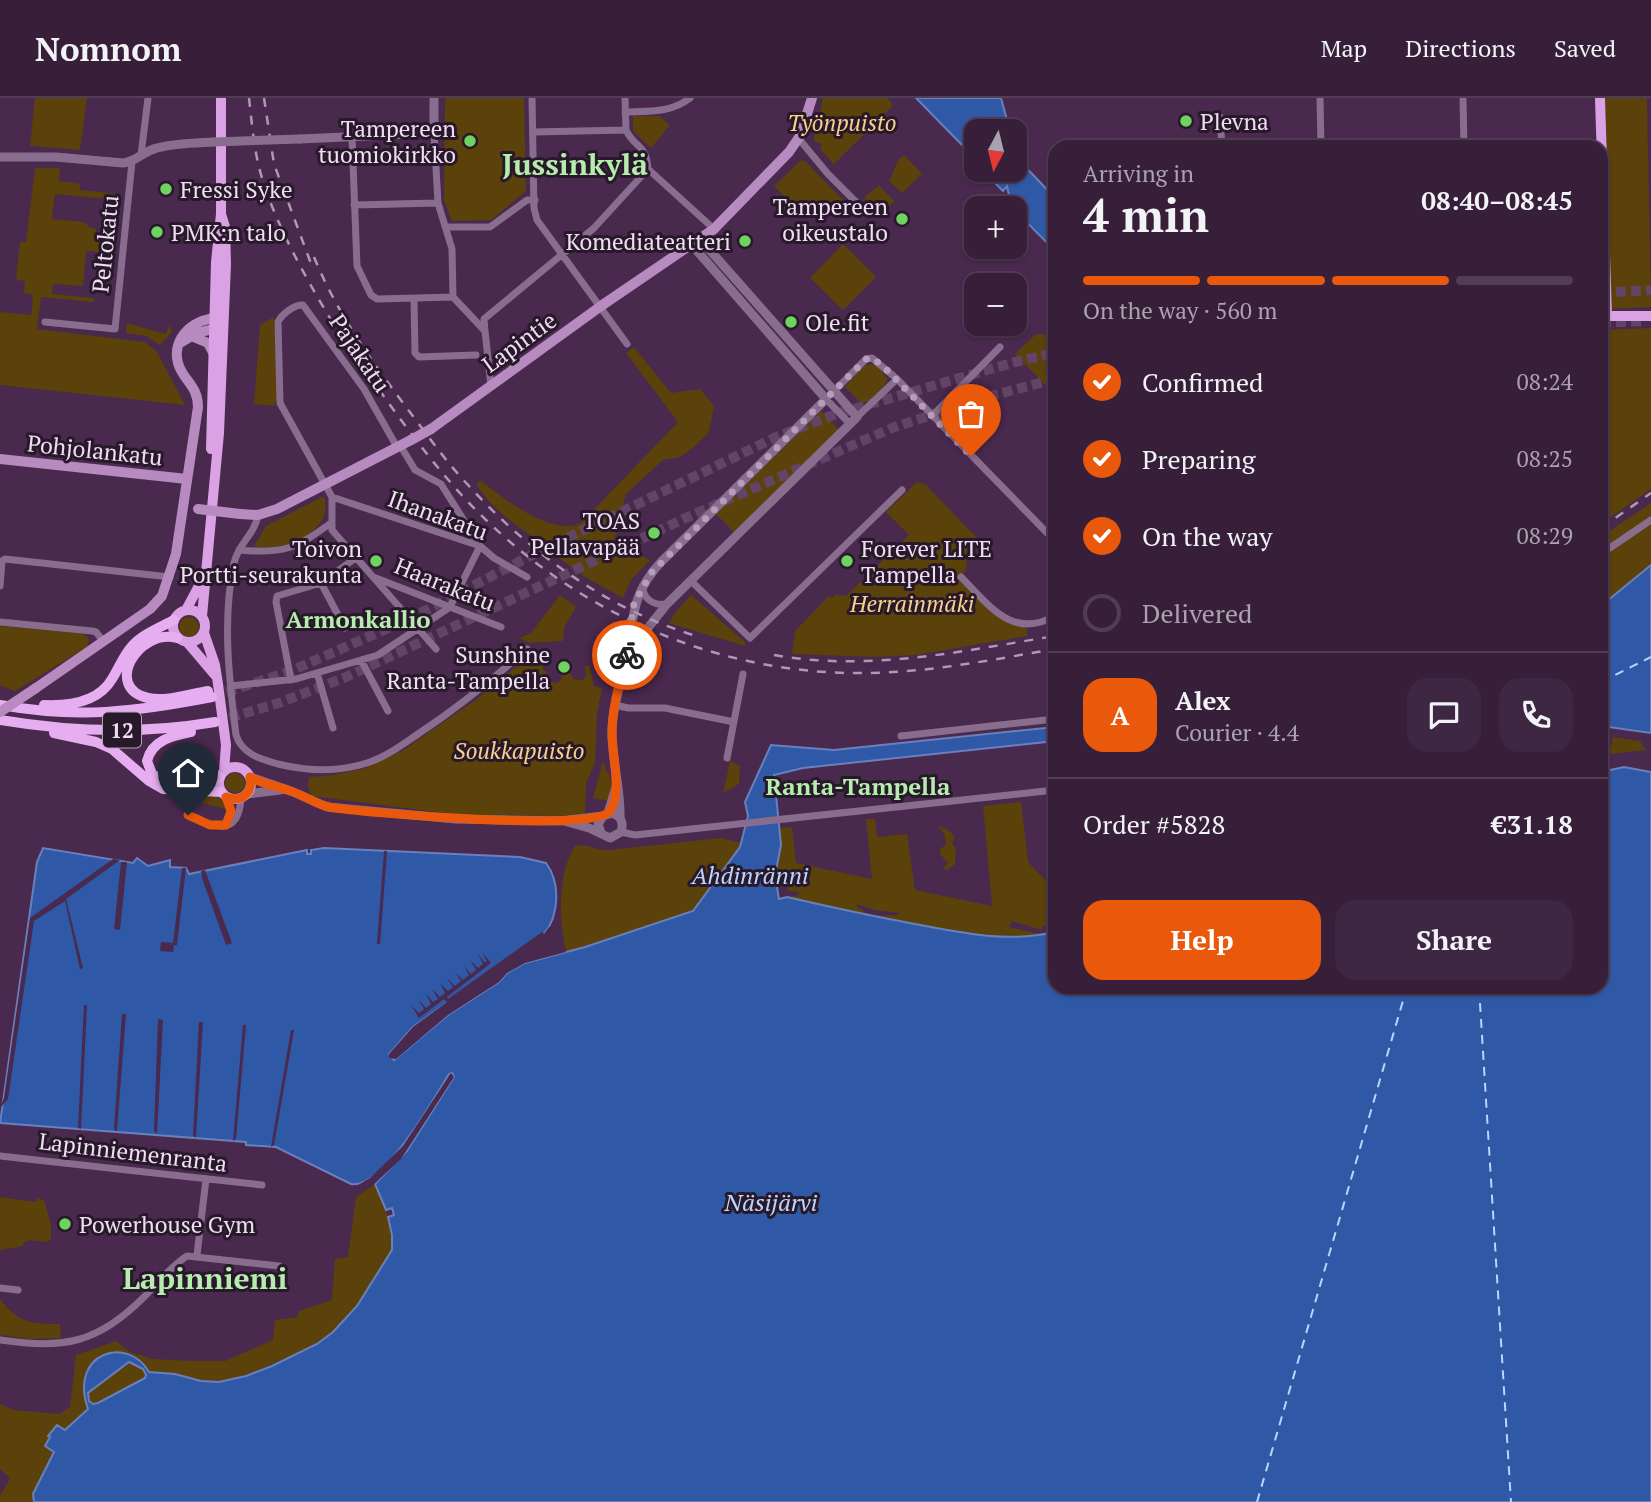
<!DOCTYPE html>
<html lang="en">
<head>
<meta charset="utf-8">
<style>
	:root { --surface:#371f3a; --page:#3e2742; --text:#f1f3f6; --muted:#aaa2af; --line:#513d54; --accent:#ea580c }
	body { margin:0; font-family:"PT Serif",serif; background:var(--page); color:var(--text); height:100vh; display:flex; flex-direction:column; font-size:26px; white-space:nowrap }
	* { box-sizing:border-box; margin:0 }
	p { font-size:23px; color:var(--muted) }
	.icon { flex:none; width:38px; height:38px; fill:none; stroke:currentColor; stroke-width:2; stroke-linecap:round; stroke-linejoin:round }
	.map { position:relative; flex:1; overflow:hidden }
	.drawer { position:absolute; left:1048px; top:42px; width:560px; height:854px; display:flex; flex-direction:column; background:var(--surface); border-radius:21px; box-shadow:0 2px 5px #0004,0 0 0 2px var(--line) }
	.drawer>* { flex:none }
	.needle { width:46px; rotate:187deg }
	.tools { position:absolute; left:964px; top:21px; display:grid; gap:14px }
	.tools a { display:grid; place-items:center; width:63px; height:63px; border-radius:14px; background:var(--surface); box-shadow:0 2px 5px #0004,0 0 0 2px var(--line); font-size:35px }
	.pin { position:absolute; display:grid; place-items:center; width:60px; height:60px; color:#fff; margin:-72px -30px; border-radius:50% 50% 50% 0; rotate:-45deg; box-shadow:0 0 7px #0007 }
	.pin .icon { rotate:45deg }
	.courier { position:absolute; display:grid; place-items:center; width:70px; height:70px; margin:-35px; border:5px solid #ea580c; border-radius:50%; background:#fff; color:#222; box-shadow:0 2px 9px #0007 }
	.headline em { font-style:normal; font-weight:800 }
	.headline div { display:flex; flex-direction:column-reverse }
	.headline { display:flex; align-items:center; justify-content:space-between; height:119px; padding:0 35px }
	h1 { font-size:46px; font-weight:800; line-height:52px }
	.bar { display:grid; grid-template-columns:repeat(4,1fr); gap:10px 7px; align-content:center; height:84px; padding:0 35px }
	.bar i { height:9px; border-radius:5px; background:var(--line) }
	.bar .on { background:var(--accent) }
	.bar p { grid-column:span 4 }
	.line { display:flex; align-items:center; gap:18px; padding:0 35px; border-top:2px solid var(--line) }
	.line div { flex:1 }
	.round { display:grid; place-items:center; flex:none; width:74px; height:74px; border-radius:21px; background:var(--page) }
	ol { padding:0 35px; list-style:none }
	li { display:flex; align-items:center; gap:21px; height:77px }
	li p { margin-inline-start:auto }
	li .icon { padding:7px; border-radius:50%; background:var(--accent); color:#fff; stroke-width:4 }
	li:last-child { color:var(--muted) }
	li i { width:38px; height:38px; border:4px solid var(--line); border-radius:50% }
	.button { display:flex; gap:14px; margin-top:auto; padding:14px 35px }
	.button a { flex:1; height:80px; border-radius:21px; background:var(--accent); color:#fff; font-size:28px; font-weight:800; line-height:80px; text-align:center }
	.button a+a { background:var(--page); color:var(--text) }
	header { display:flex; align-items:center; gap:42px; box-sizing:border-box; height:98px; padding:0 35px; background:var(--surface); border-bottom:2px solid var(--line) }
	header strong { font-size:33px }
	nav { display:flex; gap:38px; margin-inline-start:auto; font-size:24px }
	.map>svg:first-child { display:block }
	.green { fill:#5b410a }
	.water { fill:#2f59a6; stroke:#6980bd; stroke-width:2; fill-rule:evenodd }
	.pier { fill:#49294e }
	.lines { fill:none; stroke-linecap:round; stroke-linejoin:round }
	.ferry { stroke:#bbd4fe; stroke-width:2; stroke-dasharray:9 7; stroke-linecap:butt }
	.trunk-tunnel { stroke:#624467; stroke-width:10; stroke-dasharray:10 5; stroke-linecap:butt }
	.minor { stroke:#896d8e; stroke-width:7 }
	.tertiary { stroke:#896d8e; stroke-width:9 }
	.secondary { stroke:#b78bbf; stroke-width:10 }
	.primary { stroke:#daa1e4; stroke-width:10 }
	.trunk { stroke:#e6aef0; stroke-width:10 }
	.rail { stroke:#b098b4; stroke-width:2.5; stroke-dasharray:9 9; stroke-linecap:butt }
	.tertiary-bridge { stroke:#896d8e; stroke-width:9 }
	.secondary-bridge { stroke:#b78bbf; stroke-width:10 }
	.done { stroke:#b69db9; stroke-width:7; stroke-dasharray:0 12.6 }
	.route { stroke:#ea580c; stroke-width:9 }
	.poi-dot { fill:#6ed361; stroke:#271929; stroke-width:2.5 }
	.labels { text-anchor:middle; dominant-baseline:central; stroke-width:6; stroke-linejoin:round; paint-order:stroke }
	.shield { fill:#271929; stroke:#b4a2b6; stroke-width:2 }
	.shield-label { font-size:21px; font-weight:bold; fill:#f0dcf3 }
	.poi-label { font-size:23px; fill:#f0dcf3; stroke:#271929; text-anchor:start }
	.park-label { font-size:23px; font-style:italic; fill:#f7d08b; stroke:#271929 }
	.street-label { font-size:23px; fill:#f0dcf3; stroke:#271929 }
	.neighbourhood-label { font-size:24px; font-weight:bold; fill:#b6ecae; stroke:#271929 }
	.water-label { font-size:24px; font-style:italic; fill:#bbd4fe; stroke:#271929 }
	.district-label { font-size:30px; font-weight:bold; fill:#b6ecae; stroke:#271929 }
</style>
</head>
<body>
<header>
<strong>Nomnom</strong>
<nav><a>Map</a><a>Directions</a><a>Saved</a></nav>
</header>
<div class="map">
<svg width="1651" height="1404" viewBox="0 0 1651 1404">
	<rect width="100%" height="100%" fill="#49294e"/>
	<path class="green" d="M35 0H87L80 52 30 48Z
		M445 0H524L526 93 491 122 452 123 444 102Z
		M823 0H888L893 8 834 66 820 51 822 46 814 43V40Z
		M1605 0H1647L1651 209 1611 211Z
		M633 18H659L670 27 651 50 633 33Z
		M904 57 922 76 902 95 889 83 899 61Z
		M800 63H805L843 102 822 122 815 121 809 116 805 119 774 88Z
		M35 70H60L59 83 80 86V92L119 96V102L55 96 52 121 84 124 91 130 96 131 95 142 115 144 114 155 86 153 83 188 53 186 52 196 94 200V204L41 199 37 231 145 244 157 254 185 307 0 287V214L31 217 33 197 24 195 25 183 16 182 20 144H26Z
		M879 87 894 103 880 118 864 100Z
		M843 146 876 179 843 212 810 180Z
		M274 219 277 301 274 308 254 306 260 227Z
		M127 225 166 236 169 227 172 234 160 247 146 238 126 235Z
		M1651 230V391L1601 426V232Z
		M1036 236 1055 237V297L1015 256Z
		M634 249 671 295 700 291 714 308 709 334 694 349 680 359 663 362 626 396 621 415 615 428 617 430 613 447H620L650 462 631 482 623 500 585 479 555 457 556 453C530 438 490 412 476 385L481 383C504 400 551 439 581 425L678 324 626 255Z
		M870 266 877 268 888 281C883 291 872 303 862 306L845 289 863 268Z
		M821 313 839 332 735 435 716 416Z
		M917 384 926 387 977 440 976 443 968 449 966 473 960 479C980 500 996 525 1027 530V538L916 557 874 559 792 556 795 533 829 498 832 500 837 496 842 498 847 497 909 437 886 414Z
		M322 399 325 400C325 405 326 413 324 418 314 441 278 454 254 448L266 428Z
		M1651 405V466L1601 508V439Z
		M560 497 576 509 564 530 563 543 529 545 519 540 531 535Z
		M691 497 745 544V548L669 525 677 512Z
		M179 529a10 10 0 1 1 20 0a10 10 0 1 1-20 0Z
		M0 528 80 535 87 538 89 543 87 549 15 593 0 587Z
		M545 551 543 572 546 573 549 583 556 585 561 583 562 571 565 570 569 572 573 581 583 582 586 578 585 568 589 567 594 588 602 590 597 615 595 665 586 685 585 716 575 718 459 717 312 698 308 690 309 679 334 677 366 670 402 653 477 601 535 553Z
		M1613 639 1640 643 1646 652 1609 656Z
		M730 663 740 668 739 686 723 695Z
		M602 666H605L606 674H608L611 683 610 703 593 700Z
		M225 685a10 10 0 1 1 20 0a10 10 0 1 1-20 0Z
		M180 696C195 697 222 692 227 711L180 700Z
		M1021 704 1028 764 1055 792V823L1043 828 1042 832 1012 823 1009 829 1044 837 982 839 871 818 898 817 899 815 875 812 857 806V808L869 818 787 799 798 797 799 794 788 793 784 780 787 775 776 772 781 747 779 730 792 729 796 765 872 781 866 721H875L877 739 907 736 915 792 992 808 983 708Z
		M938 727 951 734 955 739 952 745 956 751 955 766 948 772 943 771 948 765 940 756V751L946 747 945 738Z
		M721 740 741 745 740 749 693 813 566 854C559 824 557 774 575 748 589 745 595 753 609 752Z
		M375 1086 388 1119 392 1137V1152L357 1208 333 1234 307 1252 233 1282 219 1284 201 1283 166 1275 145 1280 88 1310 65 1332 49 1336 54 1353 33 1396 34 1404H0V1398L10 1380 0 1371V1306L13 1312 60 1316 70 1309 76 1257 116 1243 130 1254 153 1261 193 1263H225L273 1242 275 1222 297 1219 299 1213 332 1202 335 1161 348 1159 356 1099Z
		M0 1099 36 1104 37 1100 44 1102 51 1127V1141L47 1144 29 1142 23 1145V1148L0 1152Z
		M0 1201C19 1225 30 1226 60 1226L61 1240 30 1241 0 1237Z"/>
	<path class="water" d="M916 0H1001L1010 33H976V66L964 49Z
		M1015 54 1016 59 1055 100V153C1039 135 1010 114 1007 88L1003 93 982 72H1015Z
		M1651 467V635L1601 628V508Z
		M1055 629V643L803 670 774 677 781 747 775 778 779 801 787 799C830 809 872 818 915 826 963 835 1007 845 1055 834V889H1601V674L1624 669 1651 674V1404H34L33 1396 54 1354 45 1348 50 1339 48 1338 57 1327 65 1332 88 1311C68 1254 128 1237 149 1274L175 1276 201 1283 219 1284 246 1278 272 1268 317 1246 333 1234 357 1208 392 1152V1137L388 1119 394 1117 392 1110 386 1112 375 1086 407 1053 454 979 452 975 449 976C434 1001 383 1091 351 1086L276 1049 246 1047V1044L0 1025 37 764 43 750 133 765 137 760 148 768 170 762V769L186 770 189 776 307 752V756H311V752L324 750 520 759 546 765C561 785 559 818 544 836L413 929 389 956 394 962 448 917 499 884 507 875 525 865 585 849 693 813 740 749 748 718 745 704 771 647 834 652ZM129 1264 143 1271 146 1277 145 1280 98 1305 93 1306 89 1303 88 1295Z"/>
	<path class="pier" d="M384 753H387L380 846H377Z
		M113 761 120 762 66 801 83 870 80 871 65 803 34 823 8 1001 0 1010 4 1000 30 820Z
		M121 764H127L120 832 114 831Z
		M182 770H186L177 847H174L173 854 160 853 161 844 173 845Z
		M205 772 232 845 226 847 203 783 201 773Z
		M549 829H553L546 839 416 931 392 958 446 915 497 881 505 872 524 862 546 854 565 850 566 854 525 865 507 875 499 884 448 917 396 961 389 960V956L413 929 447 904 444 901 419 920 411 907 419 915 424 911 418 901 426 910 431 906 426 896 433 904 438 901 432 891 440 899 445 895 440 885 448 893 453 889 447 880 455 888 461 883 455 874 463 882 469 877 464 868 471 876 476 872 470 862 478 870 483 866 478 856 484 864H487L482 854 491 865 447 899 448 901 542 834 544 836Z
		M84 907H87L81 1031 78 1030Z
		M122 916H126L117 1033H115L114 1030Z
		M158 921 163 922 157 1036 154 1033Z
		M199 924H203L196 1040 193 1037Z
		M243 927H246L236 1041 233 1043Z
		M291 932H294L274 1047 271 1049Z
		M451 975 454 979 401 1061 372 1088V1084L360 1090 358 1087 370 1080 403 1048Z"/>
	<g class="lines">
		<path class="ferry" d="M1601 584 1651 559
			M1479 889 1511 1404
			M1257 1404 1407 889"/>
		<path class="trunk-tunnel" d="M1601 195 1651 192
			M1601 225 1644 223
			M212 599 291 573 411 520 532 457 774 340 836 316 1015 264 1055 255
			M215 624 279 605 346 579 690 418 892 330 987 299 1055 281"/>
		<path class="minor" d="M532 0 534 110 537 122 627 246
			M625 0 626 32
			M1320 0 1321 49
			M1463 0 1464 49
			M625 14C649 13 671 15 690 0
			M1220 19 1222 49
			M626 32C635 51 646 45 648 71
			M534 34 626 32
			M434 35 438 105 452 151 453 199
			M352 39 357 168 371 197 377 201 453 199
			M799 41 828 76 856 104
			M141 57 148 0
			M648 71 714 131
			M354 107 438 105
			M447 129H490L527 102H535
			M453 199 485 233 491 288
			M414 201 415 255 419 259 476 257
			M45 224 115 231 132 64
			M485 233 484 221 594 130 648 71
			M897 281 1055 443
			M932 318 1000 249
			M850 326 826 301 866 261 872 260 897 281 857 319
			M397 349 364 291 303 207C295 206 282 216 278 224L280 305 332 399V432L436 551
			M332 399 480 448 494 460 527 479
			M258 417C255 436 238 446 234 465 222 521 229 580 236 637 242 656 260 661 278 666 307 673 339 674 367 665 386 659 402 647 418 636 457 610 492 582 527 551
			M239 452C284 456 295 451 331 425
			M1601 456 1651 422
			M961 479C989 507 1012 542 1055 518
			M376 480 501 529
			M691 483 750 540 902 392
			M321 485 345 530
			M643 487C642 501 654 508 667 506
			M0 488 2 463 5 461 170 479
			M0 524 92 533 96 534 104 544
			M361 562 388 613
			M317 575 333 630
			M291 582 276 504 277 498 321 485 357 459
			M231 588 296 581 378 557 450 509 480 448 441 386 415 372 400 347
			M615 607 628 610H665L734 624
			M901 638 1055 621
			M727 660 743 576
			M226 699 231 713 226 728
			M188 717C214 729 238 740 241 701
			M621 734 635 737 1055 692
			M0 1058 262 1087
			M197 1157 206 1081
			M0 1190 18 1192
			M0 1242C64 1251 97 1246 144 1199 157 1186 171 1168 187 1158L279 1168"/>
		<path class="tertiary" d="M300 41 434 35V0
			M0 59H56L123 65C136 64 144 53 157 50 175 45 194 45 213 44
			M627 556 667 506 857 319 700 141
			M250 679 291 693 327 709 456 721 564 723 589 730 610 740 621 734C624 725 621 718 612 715L603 718 598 726 601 735
			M247 696 280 692
			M608 715 616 689
			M620 720C621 692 612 664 612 635 612 608 622 583 627 556 634 517 632 495 661 464L826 301 692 147
			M569 722 603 718"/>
		<path class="secondary" d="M191 238 208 245 214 256
			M180 245 197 235 221 229
			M431 331 601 208 714 131 789 54 800 38 812 0
			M0 361 187 381
			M240 416 258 417 277 411 411 342
			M36 590 150 511 162 498 176 456 198 309C198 287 183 283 178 265 171 239 196 219 220 220"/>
		<path class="primary" d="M1600 0 1607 218H1651
			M211 351 216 164 221 116V0
			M173 528a16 16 0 1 1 32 0a16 16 0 1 1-32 0Z
			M186 512 201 484
			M202 518 219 335 226 166 225 129 221 116
			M204 535 215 567 218 586 226 647 224 673
			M187 544 215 577
			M219 685a16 16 0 1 1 32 0a16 16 0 1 1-32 0Z"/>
		<path class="trunk" d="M177 540C138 530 103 590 148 600 166 604 190 596 208 593
			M0 607C79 621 134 614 212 599
			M44 607C68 608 98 605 112 581 119 570 123 558 132 548 143 536 159 530 174 522
			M0 622C71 634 144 636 215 624
			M191 634C172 638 152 642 147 663L152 676C171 691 198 683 220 679
			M54 635 96 644 112 651 149 683 163 691 221 694"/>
		<path class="rail" d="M249 0C252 26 254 54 262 80 278 133 314 195 344 243 388 303 431 369 485 421 593 526 741 584 893 574 947 571 1002 560 1055 551
			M264 0 274 66 313 171
			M314 159C337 215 370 261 406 309 426 335 446 364 469 388 530 455 606 510 693 537
			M1601 430 1651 395
			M774 557C869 574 962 553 1055 538"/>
		<path class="tertiary-bridge" d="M213 44 300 41"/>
		<path class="secondary-bridge" d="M411 342 431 331
			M198 411 240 416
			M0 614 36 590"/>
	</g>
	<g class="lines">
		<path class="done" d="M627 557 634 505 652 474 866 261 872 260 884 269 971 358"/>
		<path class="route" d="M188 717 210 727H226L231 713 226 699C242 705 253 695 250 679 262 686 277 688 290 693 304 697 315 706 329 709 365 715 591 734 609 714 623 698 612 655 612 636 612 609 620 583 627 557"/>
	</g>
	<g class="poi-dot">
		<circle cx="1186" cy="23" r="7"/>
		<circle cx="470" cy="43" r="7"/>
		<circle cx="166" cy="91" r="7"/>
		<circle cx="902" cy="121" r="7"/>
		<circle cx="157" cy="134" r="7"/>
		<circle cx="745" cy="143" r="7"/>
		<circle cx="791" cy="224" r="7"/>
		<circle cx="654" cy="435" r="7"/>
		<circle cx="376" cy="463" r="7"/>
		<circle cx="847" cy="463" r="7"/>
		<circle cx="564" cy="569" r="7"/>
		<circle cx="65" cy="1126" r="7"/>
	</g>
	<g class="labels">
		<rect class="shield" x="103" y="614.5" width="38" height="35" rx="5"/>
		<g class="shield-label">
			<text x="122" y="632">12</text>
		</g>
		<g class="poi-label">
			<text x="1200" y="23">Plevna</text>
			<text x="456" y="30" text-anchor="end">Tampereen<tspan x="456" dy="26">tuomiokirkko</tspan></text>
			<text x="180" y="91">Fressi Syke</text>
			<text x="888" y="108" text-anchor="end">Tampereen<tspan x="888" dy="26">oikeustalo</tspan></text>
			<text x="171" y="134">PMK:n talo</text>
			<text x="731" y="143" text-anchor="end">Komediateatteri</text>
			<text x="805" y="224">Ole.fit</text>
			<text x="640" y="422" text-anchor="end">TOAS<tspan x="640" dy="26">Pellavapää</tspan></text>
			<text x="362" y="450" text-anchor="end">Toivon<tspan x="362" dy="26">Portti-seurakunta</tspan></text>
			<text x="861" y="450">Forever LITE<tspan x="861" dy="26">Tampella</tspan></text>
			<text x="550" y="556" text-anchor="end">Sunshine<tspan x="550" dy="26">Ranta-Tampella</tspan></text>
			<text x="79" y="1126">Powerhouse Gym</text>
		</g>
		<g class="park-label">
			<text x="842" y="24">Työnpuisto</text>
			<text x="912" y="505">Herrainmäki</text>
			<text x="519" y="652">Soukkapuisto</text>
		</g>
		<g class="street-label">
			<text transform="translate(105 146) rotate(-84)">Peltokatu</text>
			<text transform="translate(519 244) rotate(-36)">Lapintie</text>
			<text transform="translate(360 255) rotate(56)">Pajakatu</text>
			<text transform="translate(95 352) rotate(6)">Pohjolankatu</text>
			<text transform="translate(438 417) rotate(20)">Ihanakatu</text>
			<text transform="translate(445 486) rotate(22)">Haarakatu</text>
			<text transform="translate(133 1054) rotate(7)">Lapinniemenranta</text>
		</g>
		<g class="neighbourhood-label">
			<text x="358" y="521">Armonkallio</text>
			<text x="858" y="688">Ranta-Tampella</text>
		</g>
		<g class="water-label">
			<text x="750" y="777">Ahdinränni</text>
			<text x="771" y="1104">Näsijärvi</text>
		</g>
		<g class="district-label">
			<text x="575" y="66">Jussinkylä</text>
			<text x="205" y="1180">Lapinniemi</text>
		</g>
	</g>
</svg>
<div class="tools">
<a><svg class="needle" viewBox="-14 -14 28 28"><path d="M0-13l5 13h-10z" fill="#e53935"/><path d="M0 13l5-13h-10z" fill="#aaa2af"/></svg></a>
<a>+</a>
<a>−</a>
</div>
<div class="pin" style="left:971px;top:358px;background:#ea580c"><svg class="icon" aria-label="bag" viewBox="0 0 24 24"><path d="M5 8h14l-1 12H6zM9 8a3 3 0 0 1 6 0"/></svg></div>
<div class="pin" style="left:188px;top:717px;background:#1f2937"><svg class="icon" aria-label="home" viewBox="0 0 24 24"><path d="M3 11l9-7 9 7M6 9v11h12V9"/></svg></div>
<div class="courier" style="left:627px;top:557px"><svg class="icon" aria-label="bike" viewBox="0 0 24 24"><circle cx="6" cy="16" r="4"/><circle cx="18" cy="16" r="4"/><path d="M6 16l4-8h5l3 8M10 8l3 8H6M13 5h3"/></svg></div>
<section class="drawer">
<div class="headline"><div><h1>4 min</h1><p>Arriving in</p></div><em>08:40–08:45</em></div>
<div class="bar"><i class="on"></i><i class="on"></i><i class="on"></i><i></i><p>On the way · 560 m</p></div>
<ol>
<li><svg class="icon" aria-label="check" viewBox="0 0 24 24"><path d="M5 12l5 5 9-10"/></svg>Confirmed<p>08:24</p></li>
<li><svg class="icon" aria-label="check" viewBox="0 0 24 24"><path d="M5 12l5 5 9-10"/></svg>Preparing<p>08:25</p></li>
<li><svg class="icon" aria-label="check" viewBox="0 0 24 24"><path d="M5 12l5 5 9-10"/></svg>On the way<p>08:29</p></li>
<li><i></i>Delivered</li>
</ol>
<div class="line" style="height:126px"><b class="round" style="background:var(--accent);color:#fff">A</b><div><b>Alex</b><p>Courier · 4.4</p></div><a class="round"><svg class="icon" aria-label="chat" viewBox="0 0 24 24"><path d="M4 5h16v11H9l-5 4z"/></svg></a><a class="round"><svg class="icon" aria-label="phone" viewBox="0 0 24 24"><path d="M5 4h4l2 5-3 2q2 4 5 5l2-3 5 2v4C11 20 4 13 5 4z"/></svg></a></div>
<div class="line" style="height:91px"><div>Order #5828</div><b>€31.18</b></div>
<div class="button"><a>Help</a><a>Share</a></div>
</section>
</div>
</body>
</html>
